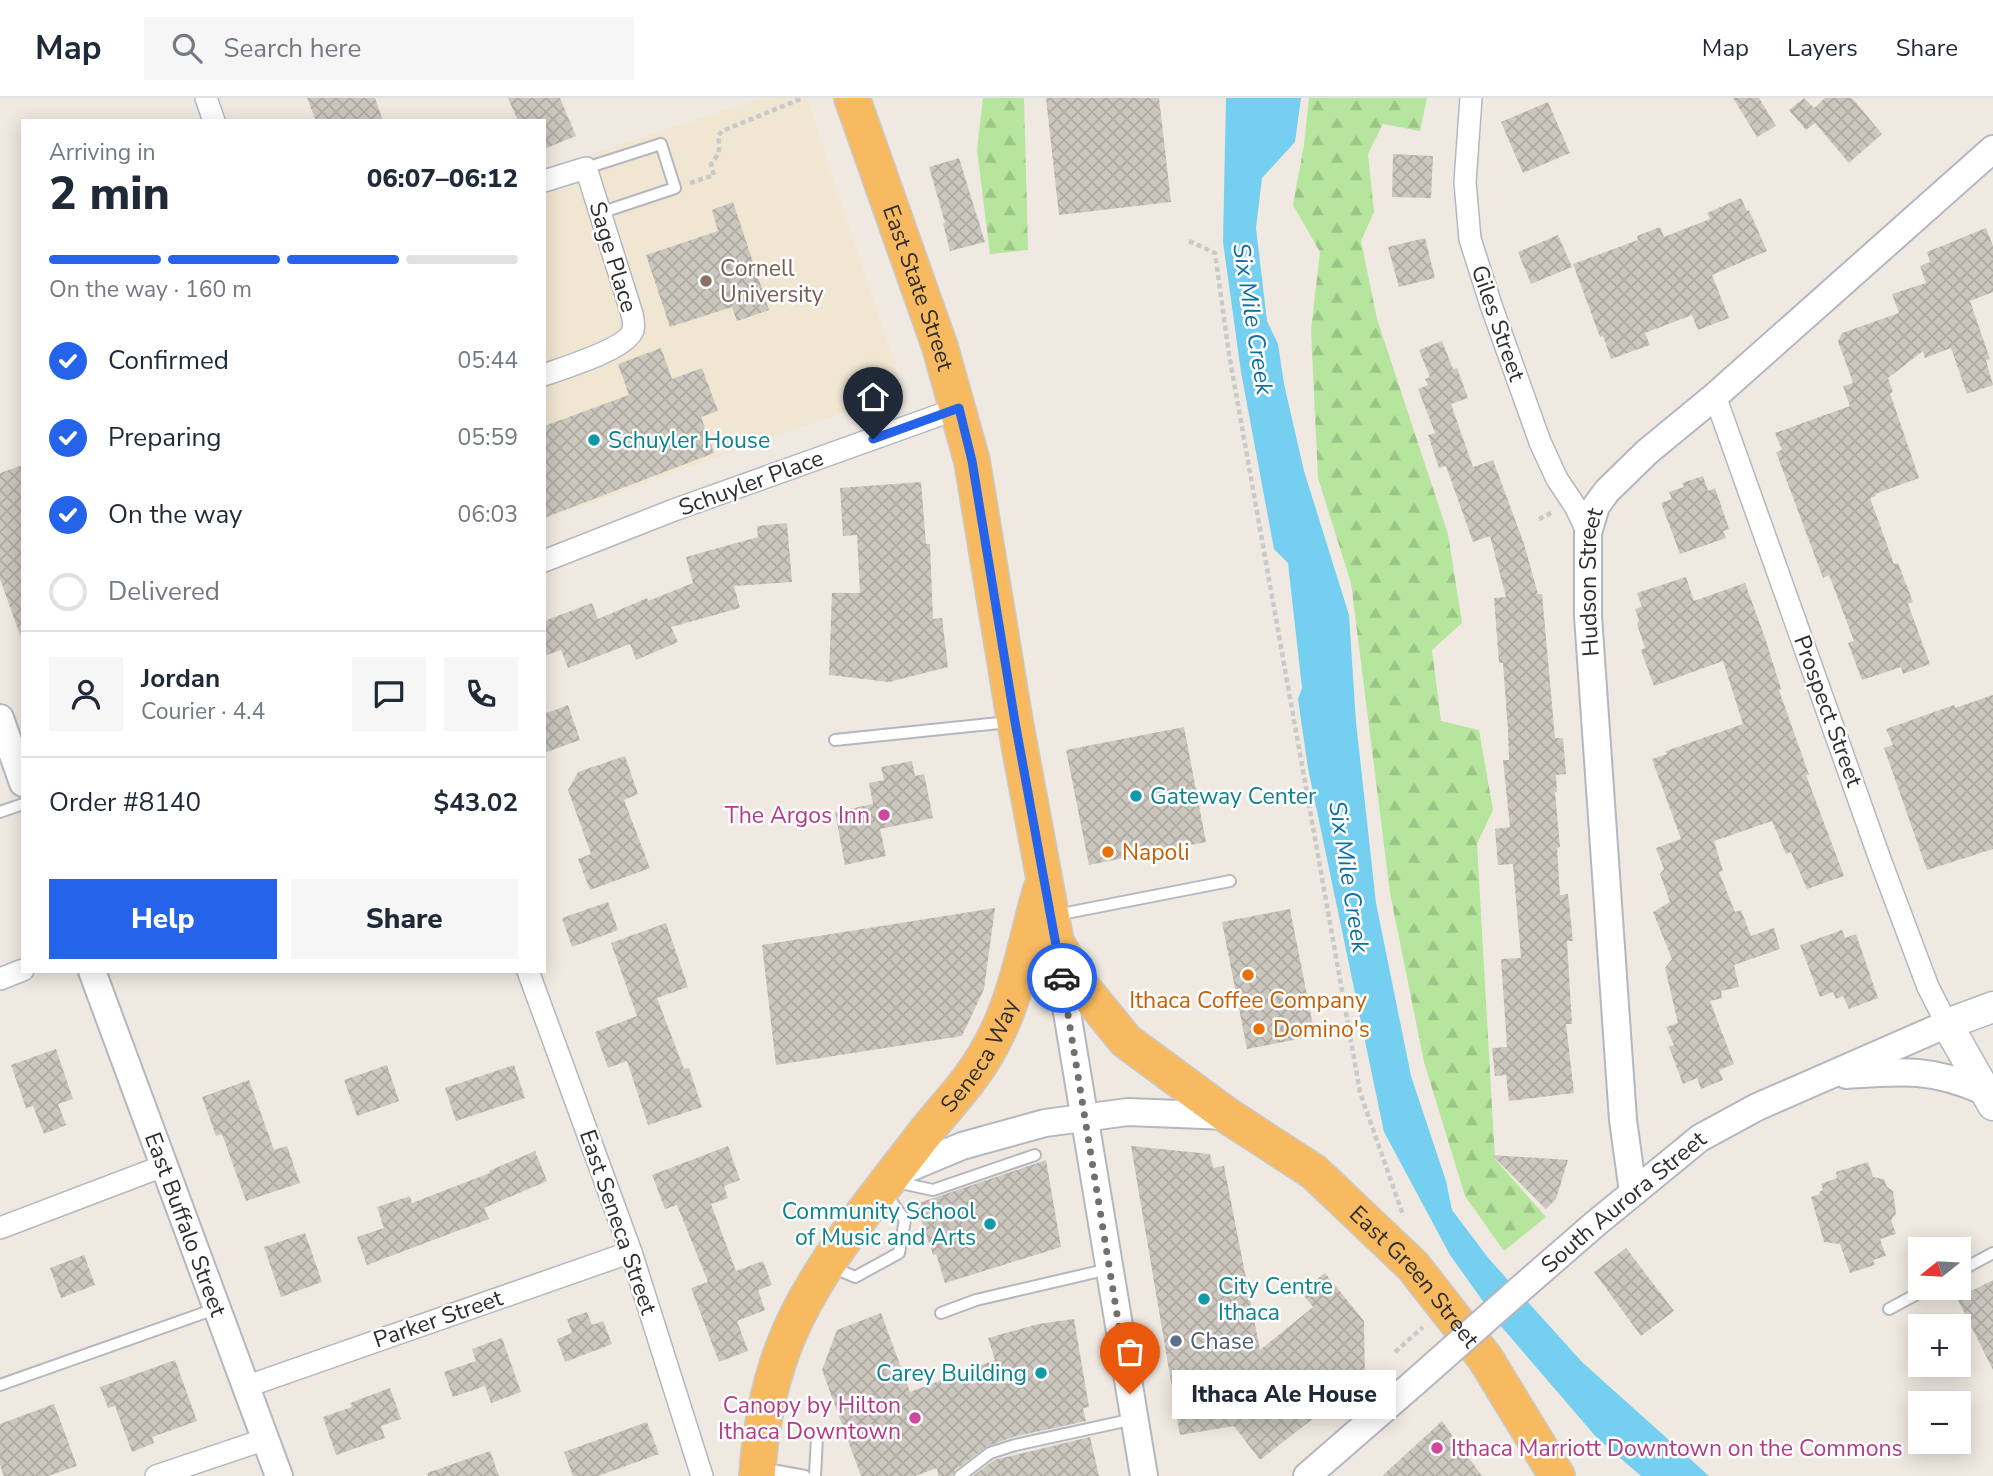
<!DOCTYPE html>
<html lang="en">
<head>
<meta charset="utf-8">
<style>
	:root { --surface:#fff; --page:#f6f6f7; --text:#1f2937; --muted:#747a83; --line:#e0e1e3; --accent:#2563eb }
	body { margin:0; font-family:"Nunito Sans",sans-serif; background:var(--page); color:var(--text); height:100vh; display:flex; flex-direction:column; font-size:26px; white-space:nowrap }
	* { box-sizing:border-box; margin:0 }
	p { font-size:23px; color:var(--muted) }
	.icon { flex:none; width:38px; height:38px; fill:none; stroke:currentColor; stroke-width:2; stroke-linecap:round; stroke-linejoin:round }
	.map { position:relative; flex:1; overflow:hidden }
	.sheet { position:absolute; left:21px; top:21px; width:525px; height:854px; display:flex; flex-direction:column; background:var(--surface); border-radius:0px; box-shadow:0 4px 18px #0003 }
	.sheet>* { flex:none }
	.needle { width:46px; rotate:252deg }
	.tools { position:absolute; left:1908px; top:1139px; display:grid; gap:14px }
	.tools a { display:grid; place-items:center; width:63px; height:63px; border-radius:0px; background:var(--surface); box-shadow:0 4px 18px #0003; font-size:35px }
	.pin { position:absolute; display:grid; place-items:center; width:60px; height:60px; color:#fff; margin:-72px -30px; border-radius:50% 50% 50% 0; rotate:-45deg; box-shadow:0 0 7px #0007 }
	.pin .icon { rotate:45deg }
	.courier { position:absolute; display:grid; place-items:center; width:70px; height:70px; margin:-35px; border:5px solid #2563eb; border-radius:50%; background:#fff; color:#222; box-shadow:0 2px 9px #0007 }
	.bubble { position:absolute; height:49px; border-radius:0px; background:var(--surface); box-shadow:0 4px 18px #0003; font-size:23px; font-weight:800; line-height:49px; text-align:center }
	.overview em { font-style:normal; font-weight:800 }
	.overview div { display:flex; flex-direction:column-reverse }
	.overview { display:flex; align-items:center; justify-content:space-between; height:119px; padding:0 28px }
	h1 { font-size:46px; font-weight:800; line-height:52px }
	.bar { display:grid; grid-template-columns:repeat(4,1fr); gap:10px 7px; align-content:center; height:84px; padding:0 28px }
	.bar i { height:9px; border-radius:5px; background:var(--line) }
	.bar .on { background:var(--accent) }
	.bar p { grid-column:span 4 }
	.line { display:flex; align-items:center; gap:18px; padding:0 28px; border-top:2px solid var(--line) }
	.line div { flex:1 }
	.round { display:grid; place-items:center; flex:none; width:74px; height:74px; border-radius:0px; background:var(--page) }
	ol { padding:0 28px; list-style:none }
	li { display:flex; align-items:center; gap:21px; height:77px }
	li p { margin-inline-start:auto }
	li .icon { padding:7px; border-radius:50%; background:var(--accent); color:#fff; stroke-width:4 }
	li:last-child { color:var(--muted) }
	li i { width:38px; height:38px; border:4px solid var(--line); border-radius:50% }
	.cta { display:flex; gap:14px; margin-top:auto; padding:14px 28px }
	.cta a { flex:1; height:80px; border-radius:0px; background:var(--accent); color:#fff; font-size:28px; font-weight:800; line-height:80px; text-align:center }
	.cta a+a { background:var(--page); color:var(--text) }
	header { display:flex; align-items:center; gap:42px; box-sizing:border-box; height:98px; padding:0 35px; background:var(--surface); border-bottom:2px solid var(--line) }
	header strong { font-size:33px }
	nav { display:flex; gap:38px; margin-inline-start:auto; font-size:24px }
	.search { width:490px; height:63px; background:var(--page); display:flex; align-items:center; gap:18px; box-sizing:border-box; padding:0 24px; border-radius:0px; color:var(--muted); font-size:26px }
	.map>svg:first-child { display:block }
	.education { fill:#f0e6d1 }
	.forest { fill:url(#forest-firs) }
	.water { fill:#75cff0 }
	.building { fill:url(#building-cross-hatch) }
	.lines { fill:none; stroke-linecap:round; stroke-linejoin:round }
	.service-casing { stroke:#b4b7c1; stroke-width:14 }
	.minor-casing { stroke:#b4b7c1; stroke-width:24 }
	.tertiary-casing { stroke:#b4b7c1; stroke-width:30 }
	.secondary-casing { stroke:#b4b7c1; stroke-width:33 }
	.trunk-casing { stroke:#c9c9c9; stroke-width:38 }
	.path { stroke:#c9c9c9; stroke-width:4.5; stroke-dasharray:5 3.5; stroke-linecap:butt }
	.service { stroke:#fff; stroke-width:10 }
	.minor { stroke:#fff; stroke-width:21 }
	.tertiary { stroke:#fff; stroke-width:26 }
	.secondary { stroke:#fff; stroke-width:30 }
	.trunk { stroke:#f8ba60; stroke-width:35 }
	.tertiary-bridge-casing { stroke:#b4b7c1; stroke-width:30; stroke-linecap:butt }
	.tertiary-bridge { stroke:#fff; stroke-width:26 }
	.done { stroke:#726f6d; stroke-width:7; stroke-dasharray:0 12.6 }
	.route { stroke:#2563eb; stroke-width:9 }
	.education-dot { fill:#8d6e63; stroke:#fff; stroke-width:2.5 }
	.culture-dot { fill:#0f9aa8; stroke:#fff; stroke-width:2.5 }
	.hotel-dot { fill:#d1479c; stroke:#fff; stroke-width:2.5 }
	.food-dot { fill:#e8710a; stroke:#fff; stroke-width:2.5 }
	.service-dot { fill:#5c6f8a; stroke:#fff; stroke-width:2.5 }
	.labels { text-anchor:middle; dominant-baseline:central; stroke-width:5; stroke-linejoin:round; paint-order:stroke }
	.street-label { font-size:23px; fill:#2e2e2e; stroke:#fff }
	.education-label { font-size:23px; fill:#785e54; stroke:#fff; text-anchor:start }
	.culture-label { font-size:23px; fill:#0d838f; stroke:#fff; text-anchor:start }
	.hotel-label { font-size:23px; fill:#b23c85; stroke:#fff; text-anchor:end }
	.food-label { font-size:23px; fill:#c56008; stroke:#fff; text-anchor:start }
	.service-label { font-size:23px; fill:#4e5e75; stroke:#fff; text-anchor:start }
	.water-label { font-size:24px; font-style:italic; fill:#0d6fa3; stroke:#fff }
</style>
</head>
<body>
<header>
<strong>Map</strong>
<div class="search"><svg class="icon" aria-label="search" viewBox="0 0 24 24"><circle cx="10" cy="10" r="6"/><path d="M15 15l6 6"/></svg>Search here</div>
<nav><a>Map</a><a>Layers</a><a>Share</a></nav>
</header>
<div class="map">
<svg width="1993" height="1378" viewBox="0 0 1993 1378">
	<defs>
		<pattern id="forest-firs" width="22" height="20" patternUnits="userSpaceOnUse" patternTransform="scale(1.75)"><rect width="22" height="20" fill="#b6e59e"/><path d="M5 1l3.5 6h-7zM16 11l3.5 6h-7z" fill="#9dc588"/></pattern>
		<pattern id="building-cross-hatch" width="8" height="8" patternUnits="userSpaceOnUse" patternTransform="scale(1.75)"><rect width="8" height="8" fill="#cbc7bf"/><path d="M0 0l8 8M0 8l8-8" fill="none" stroke="#afaba4"/></pattern>
	</defs>
	<rect width="100%" height="100%" fill="#efe9e1"/>
	<path class="education" d="M761 0H807L903 293 544 421V72Z"/>
	<path class="forest" d="M983 0H1024L1028 152 990 156 977 52Z
		M1309 0H1427L1420 33 1383 26 1368 56 1374 114 1361 143 1377 221 1448 436 1462 525 1432 552 1441 623 1479 632 1493 712 1477 746 1495 1061 1546 1119 1504 1153 1465 1098 1424 964 1390 795 1351 485 1318 380 1311 232 1320 154 1293 107 1304 47Z"/>
	<path class="water" d="M1226 0H1301L1295 44 1262 80 1256 130 1267 223 1278 246 1284 286 1304 373 1349 517 1356 624 1376 805 1411 978 1446 1083 1452 1112 1489 1161 1582 1264 1709 1378H1641L1597 1340 1500 1227 1450 1157 1384 1034 1308 670 1298 601 1302 590 1288 465 1274 451 1241 274 1223 144Z"/>
	<path class="building" d="M307 0H375L383 23H316Z
		M508 0H560L576 38 544 51V23H518Z
		M1046 0H1159L1171 104 1059 117Z
		M1733 0H1759L1776 28 1757 39Z
		M1804 0 1814 10 1825 0H1852L1882 36 1849 65 1815 25 1806 32 1789 12Z
		M1548 4 1570 55 1523 75 1501 24Z
		M1393 56 1433 58 1431 100 1392 99Z
		M959 60 985 144 950 153 943 125H945L929 69Z
		M1741 100 1747 113 1749 112 1767 153 1712 177 1729 220 1698 232 1692 217 1645 235 1650 247 1611 261 1603 238 1600 239 1573 166 1638 142 1637 138 1660 129 1664 139 1710 121 1707 115Z
		M733 104 769 212 737 223 732 209 670 229 646 157 718 133 712 112Z
		M1986 130 1993 148V194L1970 203 1990 261 1986 262 1993 287 1967 296 1951 250 1925 260 1923 253 1888 280 1893 294 1890 295 1919 380 1875 396 1876 398 1870 400 1894 466 1898 465 1913 504 1908 506 1930 566 1903 576 1901 569 1862 582 1848 545 1854 543 1829 477 1823 480 1776 354 1782 352 1775 335 1850 308 1843 288 1853 285 1838 243 1842 235 1899 215 1892 196 1926 185 1920 168 1930 164 1927 154Z
		M1558 137 1572 169 1531 186 1518 154Z
		M1425 140 1435 180 1399 189 1388 149Z
		M1442 243 1453 271 1457 270 1468 300 1451 306 1473 369 1493 362 1524 446 1538 496H1542L1555 640H1563L1566 676 1556 677 1557 694H1555L1560 749 1557 750 1560 797 1568 796 1573 843H1567L1572 926H1566L1574 995 1509 1003 1506 977 1495 978 1492 950 1507 949 1501 861 1521 860 1513 766 1498 767 1495 731 1510 729 1503 662H1509L1508 632 1503 565H1499L1494 500 1506 499 1490 438 1473 444 1446 368 1439 370 1428 337 1435 335 1418 291 1428 287 1425 281 1430 279 1419 252Z
		M661 250 672 281 702 270 718 313 701 319 714 355 544 420V328L629 297 618 266Z
		M23 367V536L20 537 0 481V375Z
		M1703 378 1708 393 1715 390 1729 431 1723 433 1726 440 1680 456 1661 405 1672 401 1669 394 1684 389 1682 385Z
		M921 384 926 446H930L933 521 942 520 948 569 889 584 829 577 832 495H860L857 437 843 438 840 390Z
		M787 425 792 484 734 488 740 510 671 529 678 544 636 562 630 546 568 570 561 552 544 558V523L592 505 598 521 647 500 648 503 693 485 686 459 758 439 757 428Z
		M1686 479 1694 503 1745 485 1765 540 1781 591 1779 592 1809 677H1806L1844 778 1807 791 1791 754 1786 756 1772 723 1714 743 1723 773 1719 774 1735 814 1741 812 1751 838 1774 830 1780 851 1734 867 1739 889 1721 893 1722 900 1710 903 1734 966 1719 972 1723 982 1701 991 1697 980 1683 986 1669 949 1674 947 1666 929 1678 925 1665 870 1672 861 1653 814 1670 804 1660 776 1664 771 1656 750 1681 741 1652 661 1667 656 1666 653 1743 626 1723 563 1654 588 1641 552 1645 550 1637 526 1639 522 1635 511 1642 509 1637 495Z
		M1993 597V751L1927 772 1884 650 1893 647 1886 631 1954 607 1955 610Z
		M568 607 580 642 544 655V616Z
		M1184 629 1206 744 1089 767 1066 652Z
		M625 658 638 696 624 702 650 770 590 792 578 761 591 756 568 692 578 674Z
		M912 663 915 678 924 676 933 720 880 731 886 758 845 767 835 714 873 706 869 685 884 682 881 669Z
		M608 804 618 832 572 849 562 820Z
		M995 810 984 891 962 938 776 967 762 847Z
		M1290 811 1315 938 1247 951 1222 824Z
		M666 825 688 889 657 900 684 971 689 970 702 1009 648 1027 627 963 608 970 595 934 637 918 611 845Z
		M1842 832 1845 840 1856 836 1878 900 1849 911 1843 898 1836 901 1833 894 1820 899 1800 847Z
		M56 951 73 1001 58 1006 66 1027 44 1036 33 1008 26 1010 11 967Z
		M387 967 399 1003 357 1018 344 982Z
		M514 967 525 1000 456 1023 445 990Z
		M249 982 274 1052 287 1048 300 1085 246 1103 222 1036 216 1038 202 999Z
		M728 1048 740 1082 724 1088 728 1100 711 1106 736 1173 763 1163 772 1187 758 1192 765 1212 737 1223 748 1253 719 1264 691 1190 708 1184 677 1107 665 1111 652 1077Z
		M1131 1048 1210 1056 1213 1070 1224 1068 1260 1252 1313 1209 1301 1194 1325 1175 1364 1223 1365 1280 1260 1362 1234 1328 1180 1337Z
		M535 1053 547 1083 484 1110 489 1121 367 1167 357 1139 384 1130 377 1109 410 1098 412 1105 490 1075 489 1073Z
		M1492 1057 1568 1062 1556 1101 1546 1111Z
		M1046 1062 1061 1149 945 1185 936 1156 933 1157 916 1106Z
		M1868 1064 1873 1079 1884 1081 1887 1089 1893 1093 1896 1116 1891 1122 1896 1136 1880 1141 1886 1158 1873 1162 1875 1167 1850 1175 1840 1146 1824 1144 1811 1099 1820 1096 1819 1094 1823 1092 1821 1086 1837 1080 1836 1074Z
		M305 1135 322 1184 281 1199 264 1149Z
		M1626 1150 1674 1213 1641 1238 1594 1174Z
		M84 1157 95 1187 61 1200 50 1170Z
		M1993 1182V1272L1957 1200Z
		M587 1214 592 1227 603 1223 612 1246 565 1264 557 1241 572 1235 567 1221Z
		M881 1215 910 1294 995 1262 988 1240 1038 1226 1074 1221 1089 1309 1083 1310 1086 1323 1013 1339 988 1348 955 1372 952 1378H938L937 1370 915 1378H861L822 1272 837 1232Z
		M502 1240 521 1294 491 1305 485 1288 453 1299 444 1274 476 1263 472 1251Z
		M175 1262 197 1323 152 1339 154 1345 132 1354 115 1308 108 1310 100 1289Z
		M390 1290 401 1321 381 1328 385 1340 336 1357 323 1319 352 1309 350 1305Z
		M54 1306 77 1368 48 1378H4L0 1367V1326Z
		M1442 1323 1482 1378H1382Z
		M647 1324 659 1356 598 1378H573L564 1354Z
		M1090 1339 1099 1378H973L994 1362Z
		M490 1353 499 1378H428L427 1375Z"/>
	<g class="lines">
		<defs>
			<path id="service" d="M586 70 661 46 675 90 600 115
				M835 642 1009 624
				M0 714 23 706
				M1056 817 1230 783
				M896 1084 933 1092 1035 1057
				M832 1169 855 1179 899 1155 905 1122 885 1095
				M1958 1174 1993 1155
				M1889 1211 1928 1190
				M941 1215 976 1202 1109 1171
				M0 1287 215 1211
				M761 1370 805 1378
				M815 1378 817 1339
				M960 1378 990 1355 1015 1347 1134 1321"/>
			<path id="minor" d="M206 0 214 23
				M1471 0 1465 84 1470 141 1491 207 1540 344 1557 381 1575 408 1588 435
				M544 83 586 70 632 216C633 220 634 228 633 232 627 251 563 270 544 277
				M1715 298 1881 764 1928 889 1947 926
				M544 463 674 412 959 310
				M528 873 631 1154 702 1378
				M0 881 23 872
				M0 1130 163 1068
				M245 1289 631 1154
				M156 1378 266 1341"/>
			<g id="tertiary">
				<path d="M0 620 23 685"/>
				<path d="M1058 860 1144 1378"/>
				<path id="s1" d="M92 873 279 1378"/>
				<path d="M1846 977C1902 973 1931 970 1984 993"/>
				<path d="M895 1076 962 1048 1045 1025 1128 1014 1228 1018"/>
				<path id="s2" d="M1633 1094 1623 1022 1588 518V435L1596 408 1607 393 1647 354 1715 298 1993 51"/>
				<path id="s3" d="M1518 1193 1595 1126 1700 1040 1757 1009 1947 926"/>
				<path d="M1307 1378 1414 1285"/>
			</g>
			<path id="secondary" d="M1993 909 1947 926 1993 1007"/>
			<g id="trunk">
				<path id="s4" d="M852 0 940 249 972 363 1015 624 1056 844 1082 889 1126 943 1228 1018 1314 1074 1413 1168 1485 1260 1557 1378"/>
				<path id="s5" d="M757 1378C761 1319 775 1257 804 1205 836 1146 880 1094 921 1040 945 1009 973 982 991 947 1016 903 1027 840 1041 791"/>
			</g>
		</defs>
		<use href="#service" class="service-casing"/>
		<use href="#minor" class="minor-casing"/>
		<use href="#tertiary" class="tertiary-casing"/>
		<use href="#secondary" class="secondary-casing"/>
		<use href="#trunk" class="trunk-casing"/>
		<path class="path" d="M690 85 714 77 711 66C720 55 720 52 718 38L722 33 803 0
			M1189 143 1215 155 1229 256 1360 994 1403 1117
			M1539 421 1553 414
			M1395 1254 1423 1229"/>
		<use href="#service" class="service"/>
		<use href="#minor" class="minor"/>
		<use href="#tertiary" class="tertiary"/>
		<use href="#secondary" class="secondary"/>
		<use href="#trunk" class="trunk"/>
		<defs>
			<path id="tertiary-bridge" d="M1414 1285 1518 1193"/>
		</defs>
		<use href="#tertiary-bridge" class="tertiary-bridge-casing"/>
		<use href="#tertiary-bridge" class="tertiary-bridge"/>
	</g>
	<g class="lines">
		<path class="done" d="M1062 880 1130 1296"/>
		<path class="route" d="M873 341 959 310 972 363 1015 624 1062 880"/>
	</g>
	<circle class="education-dot" cx="706" cy="183" r="7"/>
	<g class="culture-dot">
		<circle cx="594" cy="342" r="7"/>
		<circle cx="1136" cy="698" r="7"/>
		<circle cx="990" cy="1126" r="7"/>
		<circle cx="1204" cy="1201" r="7"/>
		<circle cx="1041" cy="1275" r="7"/>
	</g>
	<g class="hotel-dot">
		<circle cx="884" cy="717" r="7"/>
		<circle cx="915" cy="1320" r="7"/>
		<circle cx="1437" cy="1350" r="7"/>
	</g>
	<g class="food-dot">
		<circle cx="1108" cy="754" r="7"/>
		<circle cx="1248" cy="877" r="7"/>
		<circle cx="1259" cy="931" r="7"/>
	</g>
	<circle class="service-dot" cx="1176" cy="1243" r="7"/>
	<g class="labels">
		<g class="street-label">
			<text transform="translate(613 159) rotate(73)">Sage Place</text>
			<text stroke="none"><textPath href="#s4" startOffset="201">East State Street</textPath></text>
			<text transform="translate(1498 225) rotate(71)">Giles Street</text>
			<text transform="translate(751 385) rotate(-20)">Schuyler Place</text>
			<text stroke="none"><textPath href="#s2" startOffset="612">Hudson Street</textPath></text>
			<text transform="translate(1828 613) rotate(70)">Prospect Street</text>
			<text stroke="none"><textPath href="#s5" startOffset="485">Seneca Way</textPath></text>
			<text stroke="none"><textPath href="#s3" startOffset="138">South Aurora Street</textPath></text>
			<text transform="translate(618 1124) rotate(71)">East Seneca Street</text>
			<text stroke="none"><textPath href="#s1" startOffset="270">East Buffalo Street</textPath></text>
			<text stroke="none"><textPath href="#s4" startOffset="1367">East Green Street</textPath></text>
			<text transform="translate(438 1221) rotate(-19)">Parker Street</text>
		</g>
		<g class="education-label">
			<text x="720" y="170">Cornell<tspan x="720" dy="26">University</tspan></text>
		</g>
		<g class="culture-label">
			<text x="608" y="342">Schuyler House</text>
			<text x="1150" y="698">Gateway Center</text>
			<text x="976" y="1113" text-anchor="end">Community School<tspan x="976" dy="26">of Music and Arts</tspan></text>
			<text x="1218" y="1188">City Centre<tspan x="1218" dy="26">Ithaca</tspan></text>
			<text x="1027" y="1275" text-anchor="end">Carey Building</text>
		</g>
		<g class="hotel-label">
			<text x="870" y="717">The Argos Inn</text>
			<text x="901" y="1307">Canopy by Hilton<tspan x="901" dy="26">Ithaca Downtown</tspan></text>
			<text x="1451" y="1350" text-anchor="start">Ithaca Marriott Downtown on the Commons</text>
		</g>
		<g class="food-label">
			<text x="1122" y="754">Napoli</text>
			<text x="1248" y="902" text-anchor="middle">Ithaca Coffee Company</text>
			<text x="1273" y="931">Domino's</text>
		</g>
		<g class="service-label">
			<text x="1190" y="1243">Chase</text>
		</g>
		<g class="water-label">
			<text transform="translate(1253 221) rotate(81)">Six Mile Creek</text>
			<text transform="translate(1349 779) rotate(81)">Six Mile Creek</text>
		</g>
	</g>
</svg>
<div class="tools">
<a><svg class="needle" viewBox="-14 -14 28 28"><path d="M0-13l5 13h-10z" fill="#e53935"/><path d="M0 13l5-13h-10z" fill="#747a83"/></svg></a>
<a>+</a>
<a>−</a>
</div>
<div class="pin" style="left:1130px;top:1296px;background:#ea580c"><svg class="icon" aria-label="bag" viewBox="0 0 24 24"><path d="M5 8h14l-1 12H6zM9 8a3 3 0 0 1 6 0"/></svg></div>
<div class="pin" style="left:873px;top:341px;background:#1f2937"><svg class="icon" aria-label="home" viewBox="0 0 24 24"><path d="M3 11l9-7 9 7M6 9v11h12V9"/></svg></div>
<div class="courier" style="left:1062px;top:880px"><svg class="icon" aria-label="car" viewBox="0 0 24 24"><path d="M5 17H2v-5l4-1 3-4h7l3 4 3 1v5h-3M9 17h6M6 11h13"/><circle cx="7" cy="17" r="2"/><circle cx="17" cy="17" r="2"/></svg></div>
<div class="bubble" style="left:1172px;top:1272px;width:224px">Ithaca Ale House</div>
<section class="sheet">
<div class="overview"><div><h1>2 min</h1><p>Arriving in</p></div><em>06:07–06:12</em></div>
<div class="bar"><i class="on"></i><i class="on"></i><i class="on"></i><i></i><p>On the way · 160 m</p></div>
<ol>
<li><svg class="icon" aria-label="check" viewBox="0 0 24 24"><path d="M5 12l5 5 9-10"/></svg>Confirmed<p>05:44</p></li>
<li><svg class="icon" aria-label="check" viewBox="0 0 24 24"><path d="M5 12l5 5 9-10"/></svg>Preparing<p>05:59</p></li>
<li><svg class="icon" aria-label="check" viewBox="0 0 24 24"><path d="M5 12l5 5 9-10"/></svg>On the way<p>06:03</p></li>
<li><i></i>Delivered</li>
</ol>
<div class="line" style="height:126px"><a class="round"><svg class="icon" aria-label="person" viewBox="0 0 24 24"><circle cx="12" cy="8" r="4"/><path d="M4 21q1-7 8-7t8 7"/></svg></a><div><b>Jordan</b><p>Courier · 4.4</p></div><a class="round"><svg class="icon" aria-label="chat" viewBox="0 0 24 24"><path d="M4 5h16v11H9l-5 4z"/></svg></a><a class="round"><svg class="icon" aria-label="phone" viewBox="0 0 24 24"><path d="M5 4h4l2 5-3 2q2 4 5 5l2-3 5 2v4C11 20 4 13 5 4z"/></svg></a></div>
<div class="line" style="height:91px"><div>Order #8140</div><b>$43.02</b></div>
<div class="cta"><a>Help</a><a>Share</a></div>
</section>
</div>
</body>
</html>
